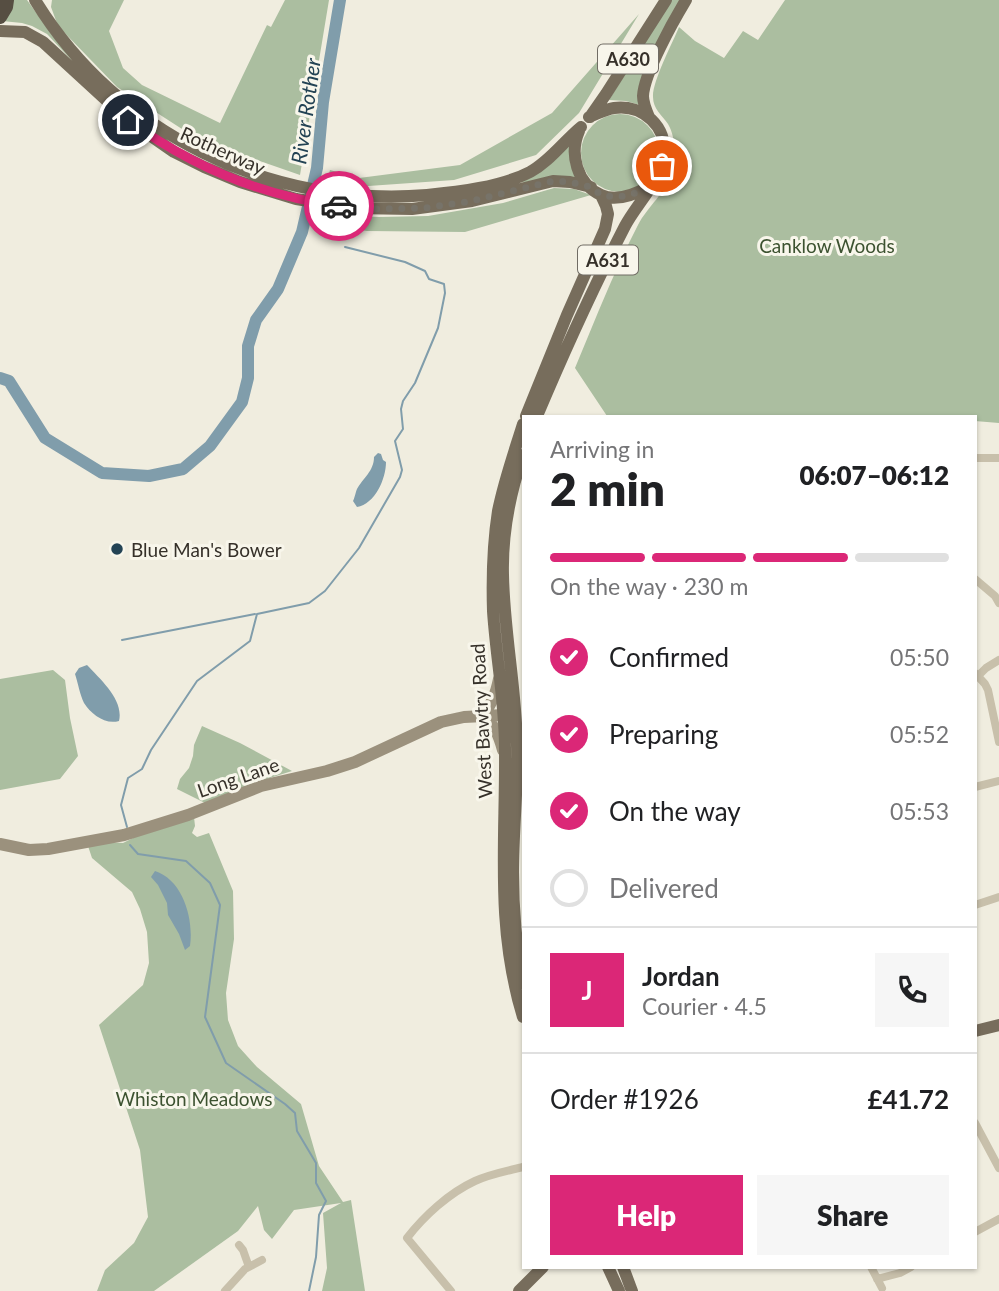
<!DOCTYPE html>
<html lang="en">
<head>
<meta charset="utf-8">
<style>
	:root { --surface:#fff; --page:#f6f6f6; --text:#202124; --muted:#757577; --line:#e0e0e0; --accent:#db2777 }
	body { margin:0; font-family:Lato,sans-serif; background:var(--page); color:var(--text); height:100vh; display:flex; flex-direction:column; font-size:26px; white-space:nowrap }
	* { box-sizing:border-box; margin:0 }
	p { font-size:23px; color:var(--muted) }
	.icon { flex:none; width:38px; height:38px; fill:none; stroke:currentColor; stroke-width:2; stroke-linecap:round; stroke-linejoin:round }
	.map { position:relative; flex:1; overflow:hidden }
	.panel { position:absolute; left:522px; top:415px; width:455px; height:854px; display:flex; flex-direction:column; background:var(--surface); border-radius:0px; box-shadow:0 2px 5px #0004 }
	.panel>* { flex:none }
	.pin { position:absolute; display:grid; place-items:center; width:60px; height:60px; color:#fff; margin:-30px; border:4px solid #fff; border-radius:50%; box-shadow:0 2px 7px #0007 }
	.courier { position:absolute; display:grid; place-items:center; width:70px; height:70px; margin:-35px; border:5px solid #db2777; border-radius:50%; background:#fff; color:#222; box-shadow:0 2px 9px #0007 }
	.summary em { font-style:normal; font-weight:800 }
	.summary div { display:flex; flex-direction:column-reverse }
	.summary { display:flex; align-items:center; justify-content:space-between; height:119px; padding:0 28px }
	h1 { font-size:46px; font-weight:800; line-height:52px }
	.bar { display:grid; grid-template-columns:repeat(4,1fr); gap:10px 7px; align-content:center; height:84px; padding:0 28px }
	.bar i { height:9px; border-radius:5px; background:var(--line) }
	.bar .selected { background:var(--accent) }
	.bar p { grid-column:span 4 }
	.line { display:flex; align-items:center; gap:18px; padding:0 28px; border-top:2px solid var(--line) }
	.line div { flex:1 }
	.round { display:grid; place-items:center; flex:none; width:74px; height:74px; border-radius:0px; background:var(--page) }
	ol { padding:0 28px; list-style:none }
	li { display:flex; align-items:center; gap:21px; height:77px }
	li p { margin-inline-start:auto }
	li .icon { padding:7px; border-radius:50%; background:var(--accent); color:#fff; stroke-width:4 }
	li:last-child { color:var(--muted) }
	li i { width:38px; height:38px; border:4px solid var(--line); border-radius:50% }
	.primary-button { display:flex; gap:14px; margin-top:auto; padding:14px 28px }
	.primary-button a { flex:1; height:80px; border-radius:0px; background:var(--accent); color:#fff; font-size:28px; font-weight:800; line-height:80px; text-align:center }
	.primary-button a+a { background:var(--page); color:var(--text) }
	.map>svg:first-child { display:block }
	.green { fill:#abbea0 }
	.water { fill:#809dab }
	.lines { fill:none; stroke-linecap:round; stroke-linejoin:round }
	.stream { stroke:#809dab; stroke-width:2 }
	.river { stroke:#809dab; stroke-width:12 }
	.street { stroke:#c8c0ab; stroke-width:8 }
	.secondary { stroke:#9b917d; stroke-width:12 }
	.primary { stroke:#776d5c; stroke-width:12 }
	.highway { stroke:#564e42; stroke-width:14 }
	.done { stroke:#777369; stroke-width:7; stroke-dasharray:0 12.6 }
	.route { stroke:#db2777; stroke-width:9 }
	.poi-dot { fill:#234354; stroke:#f8f6eb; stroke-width:2.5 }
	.labels { text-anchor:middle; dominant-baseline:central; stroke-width:6; stroke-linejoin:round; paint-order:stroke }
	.shield { fill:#f8f6eb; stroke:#706c64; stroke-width:2 }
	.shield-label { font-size:18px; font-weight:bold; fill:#36312a }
	.street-label { font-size:19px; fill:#36312a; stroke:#f8f6eb }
	.park-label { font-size:19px; fill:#3c5230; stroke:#f8f6eb }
	.poi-label { font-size:19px; fill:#36312a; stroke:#f8f6eb; text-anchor:start }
	.water-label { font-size:21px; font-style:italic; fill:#234354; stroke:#f8f6eb }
</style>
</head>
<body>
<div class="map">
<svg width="999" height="1291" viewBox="0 0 999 1291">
	<rect width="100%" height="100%" fill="#f0eddf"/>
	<path class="green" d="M9 0H27L53 36 93 83 47 34 32 26 22 23 2 21Z
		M52 0H124L109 31 123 68 142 85 220 123 267 25 217 0 271 27 285 0H329L300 175 199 140 117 87 58 26 51 7Z
		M671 0H681L640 105 626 101 609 100Z
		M785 0H999V423L975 421V416H607L575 368C595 320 614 271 638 225 647 207 667 192 672 171 675 157 676 137 668 124 662 115 653 109 653 97 652 82 673 42 679 27L695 41 724 58 743 31 758 40Z
		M639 14 579 113 536 155 454 180 354 187 327 181 330 170 359 178 460 165 552 113Z
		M581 153a39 39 0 1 1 78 0a39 39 0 1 1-78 0Z
		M569 144 570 162 576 178 526 183 519 182Z
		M554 188 574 189 591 195 465 232 367 231 321 224 323 215 379 217 428 216 503 203Z
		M53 670 65 680 70 718 78 756 60 779 0 790V679Z
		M202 726 240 743 292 771 273 777 205 803 177 789 180 779 189 768 193 756 194 745Z
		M194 817 195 826 192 833 197 837 209 833 233 891 234 939 226 993 228 1020 238 1046 257 1067 301 1104 319 1166 343 1202 351 1200 365 1291H322L327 1268 323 1213 341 1203 294 1210 272 1239 264 1230 258 1206 238 1231 154 1291H97L105 1270 134 1243 148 1217 140 1150 99 1025 143 985 149 963 147 932 140 909 132 892 92 858 88 846 106 842 123 843 143 833Z"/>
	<path class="water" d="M378 453 381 454 383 460 386 462C386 479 375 504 357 507L353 501C354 500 356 491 357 489 363 478 374 471 374 457Z
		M87 665C101 680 124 700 119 721 105 725 91 714 84 703 80 695 78 683 75 674L79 668Z
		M155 871C183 880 194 919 190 946L185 950 179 934 168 915 167 903 158 885 151 877Z"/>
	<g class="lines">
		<path class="stream" d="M122 640 255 614
			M127 827 121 805 128 778 142 769 151 750 197 681 250 641 257 614 309 603 325 591 359 548 400 477 402 470 395 441 403 429 401 409 403 401 415 383 438 328 445 293 444 284 429 279 425 271 405 262 345 247
			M130 845 138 854 186 861 210 883 220 905 205 1017 226 1063 285 1104 295 1113 297 1131 316 1163V1183L326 1201 319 1215 316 1257 309 1291"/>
		<path class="river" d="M0 378 9 381 45 438 102 473 149 476 183 469 210 446 242 402 248 378V346L256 320 278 289 302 232 317 168 323 102 340 0"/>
		<path class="street" d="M975 458H999
			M975 579 995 596 999 603
			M975 673 985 684 988 690 999 742
			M978 676 986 668 999 660
			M975 787 999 781
			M975 905 999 897
			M975 1123 999 1168
			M975 1232 999 1219
			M239 1245 243 1250 249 1267
			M871 1267 882 1288
			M877 1279 900 1273 911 1267
			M225 1291 245 1269 262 1260
			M451 1291 407 1238C424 1216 449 1193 475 1181 490 1174 507 1171 523 1167"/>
		<path class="secondary" d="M482 716C495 724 499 736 503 750
			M482 716C492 704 496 694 499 679
			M0 844 29 850 48 849 124 835 188 815 261 786 327 771 355 762 441 722 464 717 504 715 507 708"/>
		<path class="primary" d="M35 0C117 134 270 208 427 195 458 192 501 187 530 172 550 161 563 142 581 127
			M0 31 25 32 43 42 128 120 174 152 204 167 240 182 296 199 354 208 412 209 472 201 553 181 570 182 591 187
			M590 117 606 94 666 0
			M649 117C646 110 643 103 643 96 644 73 674 20 686 0
			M579 131C569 154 577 184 601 195 616 202 636 194 650 186
			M526 416 567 315 605 229 608 214 606 206 601 195
			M537 416C564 352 593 288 625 226 636 205 661 180 664 156 668 127 643 104 614 108 606 109 597 114 589 117
			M523 424C514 453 504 481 498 511 493 543 492 578 493 611 496 657 505 702 505 748 506 841 495 926 523 1017
			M523 455C510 493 502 535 503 575 504 632 516 688 517 745 518 787 513 830 513 872 513 910 516 946 523 983
			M975 1031 999 1025
			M608 1267 619 1291
			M623 1267 632 1291
			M519 1291 543 1267"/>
		<path class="highway" d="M0 17 6 7 7 0"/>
	</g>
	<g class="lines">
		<path class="done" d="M339 206 376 209 425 208 472 201 553 181 570 182 591 187 601 195 616 197 624 196 635 193 651 185 662 166"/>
		<path class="route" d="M128 120C191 166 261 196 339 206"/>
	</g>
	<circle class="poi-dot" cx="117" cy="549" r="7"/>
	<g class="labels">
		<g class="shield">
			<rect x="598" y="44.5" width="60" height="29" rx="5"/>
			<rect x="578" y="245.5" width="60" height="29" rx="5"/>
		</g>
		<g class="shield-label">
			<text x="628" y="59">A630</text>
			<text x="608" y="260">A631</text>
		</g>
		<g class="street-label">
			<text transform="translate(223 150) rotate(24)">Rotherway</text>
			<text transform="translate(481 721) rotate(-93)">West Bawtry Road</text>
			<text transform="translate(238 777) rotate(-19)">Long Lane</text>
		</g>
		<g class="park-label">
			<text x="827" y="245">Canklow Woods</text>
			<text x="194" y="1098">Whiston Meadows</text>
		</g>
		<g class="poi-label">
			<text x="131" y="549">Blue Man's Bower</text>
		</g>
		<g class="water-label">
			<text transform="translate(305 111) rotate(-82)">River Rother</text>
		</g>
	</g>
</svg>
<div class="pin" style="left:662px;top:166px;background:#ea580c"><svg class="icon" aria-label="bag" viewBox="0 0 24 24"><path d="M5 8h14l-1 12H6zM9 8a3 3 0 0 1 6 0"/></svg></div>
<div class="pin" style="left:128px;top:120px;background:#1f2937"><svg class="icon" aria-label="home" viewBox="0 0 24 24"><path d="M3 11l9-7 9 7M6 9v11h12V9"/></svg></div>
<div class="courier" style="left:339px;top:206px"><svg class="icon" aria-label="car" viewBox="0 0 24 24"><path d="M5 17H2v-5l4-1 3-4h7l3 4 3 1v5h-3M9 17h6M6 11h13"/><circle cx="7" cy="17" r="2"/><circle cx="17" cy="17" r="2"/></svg></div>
<section class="panel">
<div class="summary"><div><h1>2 min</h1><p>Arriving in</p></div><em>06:07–06:12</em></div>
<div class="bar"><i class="selected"></i><i class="selected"></i><i class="selected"></i><i></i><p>On the way · 230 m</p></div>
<ol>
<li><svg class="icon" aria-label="check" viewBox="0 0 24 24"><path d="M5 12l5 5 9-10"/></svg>Confirmed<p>05:50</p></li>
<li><svg class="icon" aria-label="check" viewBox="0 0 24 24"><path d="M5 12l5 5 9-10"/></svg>Preparing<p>05:52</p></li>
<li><svg class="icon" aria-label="check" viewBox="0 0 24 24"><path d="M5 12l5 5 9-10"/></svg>On the way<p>05:53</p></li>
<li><i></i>Delivered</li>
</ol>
<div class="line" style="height:126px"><b class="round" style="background:var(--accent);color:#fff">J</b><div><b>Jordan</b><p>Courier · 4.5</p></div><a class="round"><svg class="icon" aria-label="phone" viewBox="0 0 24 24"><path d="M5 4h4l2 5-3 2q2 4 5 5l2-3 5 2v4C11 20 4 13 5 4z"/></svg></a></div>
<div class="line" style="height:91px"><div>Order #1926</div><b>£41.72</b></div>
<div class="primary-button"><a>Help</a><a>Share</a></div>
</section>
</div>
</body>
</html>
